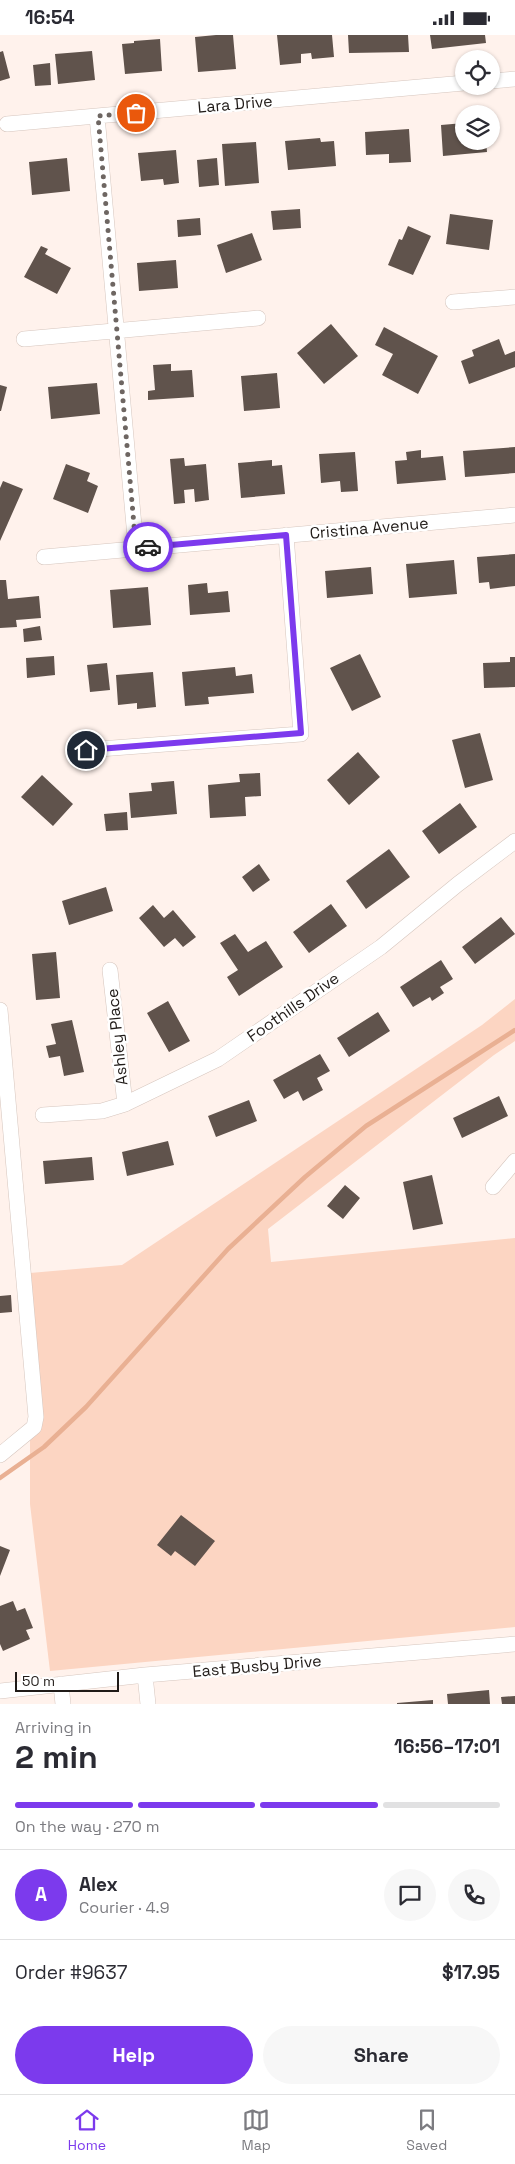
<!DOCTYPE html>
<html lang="en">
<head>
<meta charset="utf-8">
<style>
	:root { --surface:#fff; --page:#f7f7f7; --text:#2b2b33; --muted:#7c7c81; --line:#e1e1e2; --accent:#7c3aed }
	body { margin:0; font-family:"Space Grotesk",sans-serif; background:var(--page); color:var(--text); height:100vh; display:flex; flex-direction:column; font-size:19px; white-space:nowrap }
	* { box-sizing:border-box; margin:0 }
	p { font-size:16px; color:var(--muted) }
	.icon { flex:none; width:28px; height:28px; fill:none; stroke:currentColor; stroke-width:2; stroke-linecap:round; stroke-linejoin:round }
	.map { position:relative; height:1669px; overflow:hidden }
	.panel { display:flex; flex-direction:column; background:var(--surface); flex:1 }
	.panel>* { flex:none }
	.buttons { position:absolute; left:455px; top:15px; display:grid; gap:10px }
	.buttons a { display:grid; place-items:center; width:45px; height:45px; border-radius:50%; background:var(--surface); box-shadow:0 1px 4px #0004; font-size:25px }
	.scale { position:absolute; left:15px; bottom:12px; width:104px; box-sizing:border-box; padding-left:5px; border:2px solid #201b18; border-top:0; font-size:14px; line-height:18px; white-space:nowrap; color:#201b18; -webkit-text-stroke:4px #fff; paint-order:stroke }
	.pin { position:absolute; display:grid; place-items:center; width:42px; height:42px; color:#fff; margin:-21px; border:2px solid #fff; border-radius:50%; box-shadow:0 1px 5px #0007 }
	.courier { position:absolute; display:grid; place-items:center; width:50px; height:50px; margin:-25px; border:4px solid #7c3aed; border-radius:50%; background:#fff; color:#222; box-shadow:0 1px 6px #0007 }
	.overview em { font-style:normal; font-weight:700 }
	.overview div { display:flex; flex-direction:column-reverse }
	.overview { display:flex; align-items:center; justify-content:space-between; height:85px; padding:0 15px }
	h1 { font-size:32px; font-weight:700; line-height:38px }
	.bar { display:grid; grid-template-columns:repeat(4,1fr); gap:8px 5px; align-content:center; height:60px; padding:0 15px }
	.bar i { height:6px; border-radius:4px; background:var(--line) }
	.bar .current { background:var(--accent) }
	.bar p { grid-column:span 4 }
	.line { display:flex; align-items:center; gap:12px; padding:0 15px; border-top:1px solid var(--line) }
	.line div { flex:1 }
	.round { display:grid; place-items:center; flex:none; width:52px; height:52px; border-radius:26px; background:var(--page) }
	.button { display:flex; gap:10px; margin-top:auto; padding:10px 15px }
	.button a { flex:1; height:58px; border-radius:30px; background:var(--accent); color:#fff; font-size:20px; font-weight:700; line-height:58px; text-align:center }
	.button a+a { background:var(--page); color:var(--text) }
	.status { display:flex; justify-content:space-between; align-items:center; height:35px; padding:0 25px; background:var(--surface); direction:ltr }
	.status svg { height:14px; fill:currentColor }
	.menu { display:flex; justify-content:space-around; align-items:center; height:70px; border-top:1px solid var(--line); background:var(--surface); font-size:14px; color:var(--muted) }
	.menu a { display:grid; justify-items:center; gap:2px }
	.menu .current { color:var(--accent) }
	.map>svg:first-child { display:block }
	.green { fill:#fcd5c2 }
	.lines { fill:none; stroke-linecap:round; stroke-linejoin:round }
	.stream { stroke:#e9b093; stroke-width:4.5 }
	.building { fill:#60534c }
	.minor-casing { stroke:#d6c6be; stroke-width:16 }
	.minor { stroke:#fff; stroke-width:15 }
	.done { stroke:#6e6662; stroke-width:5; stroke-dasharray:0 9 }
	.route { stroke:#7c3aed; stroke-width:6 }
	.labels { text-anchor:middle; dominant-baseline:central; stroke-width:5; stroke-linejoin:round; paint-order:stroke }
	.street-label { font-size:16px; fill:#201b18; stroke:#fff }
</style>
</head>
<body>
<div class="status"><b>16:54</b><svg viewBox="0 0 49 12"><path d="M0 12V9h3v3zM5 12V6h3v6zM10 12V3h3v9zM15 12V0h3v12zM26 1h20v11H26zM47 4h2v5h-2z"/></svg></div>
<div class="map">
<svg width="515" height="1669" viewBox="0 0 515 1669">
	<rect width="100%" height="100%" fill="#fff2ec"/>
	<path class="green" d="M515 964V1006L494 1020 268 1194 271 1227 515 1203V1592L50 1636 30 1469V1238L122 1230 482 990Z"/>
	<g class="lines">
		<path class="stream" d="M0 1443 44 1412 86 1372 228 1214 305 1142 366 1091 515 995"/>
	</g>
	<path class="building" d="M216 0H233L236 34 198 37 195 2Z
		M277 0H332L334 22 312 24 311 18 301 19V28L280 30Z
		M348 0H408L409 17 349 18Z
		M430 0H485L486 8 432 14Z
		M160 4 162 36 125 39 122 9 134 8V6Z
		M3 16 10 43 0 46V17Z
		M92 16 95 45 58 49 55 19Z
		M50 28 51 50 35 51 33 30Z
		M464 88V106H486L487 117 443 121 441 90Z
		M409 94 411 127 389 128V119L366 120 365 97Z
		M320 103 321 107 334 106 336 131 288 135 285 106Z
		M256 107 259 148 225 151 222 109Z
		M176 115 179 148 164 150 163 144 141 146 138 118Z
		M67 123 70 156 32 160 29 127Z
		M217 123 219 150 199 152 197 125Z
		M300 174 301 193 273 195 271 176Z
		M450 179 493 185 489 215 446 209Z
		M200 183 201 200 178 202 177 185Z
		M408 191 431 201 413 240 388 230 399 204 402 205Z
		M252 198 262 225 226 238 217 210Z
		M41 211 48 214 45 219 71 233 57 259 24 242Z
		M176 225 178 253 139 256 137 228Z
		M331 289 358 321 324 349 297 318Z
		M384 292 438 321 418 359 382 340 393 319 375 310Z
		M499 304 505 320 515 316V332L469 349 461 326 474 321 472 315Z
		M171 329V336L192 335 194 362 148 365V356L155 355 153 330Z
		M277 338 280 373 244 376 241 341Z
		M97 348 100 379 51 384 48 352Z
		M0 350 7 352 1 376H0Z
		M515 412V438L465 442 463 416Z
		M421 415V423L443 421 446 445 397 449 395 426 407 425 406 417Z
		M355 417 358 456 341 457 340 446 321 448 319 419Z
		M184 423 185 431 206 429 209 465 195 467 194 454 184 455 185 468 174 469 170 424Z
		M272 425V431L282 430 285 459 241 463 238 428Z
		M66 429 90 438 87 446 98 451 88 478 53 464Z
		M3 446 23 454 0 506V453Z
		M515 519V551L490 554 489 547 479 548 477 522Z
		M454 525 457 559 409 563 406 529Z
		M371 532 373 559 327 563 325 536Z
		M0 545H6L8 564 39 561 41 583 16 585 17 592 0 593Z
		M207 548 208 558 228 556 230 577 190 580 188 550Z
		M148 552 151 590 113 593 110 555Z
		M40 591 42 605 24 607 23 594Z
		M360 619 381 662 352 676 330 633Z
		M54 621 55 640 27 643 26 623Z
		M510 622H515V652L484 653 483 628 510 627Z
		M107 628 110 655 90 657 87 630Z
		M235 632 236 641 252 639 254 658 208 662 209 669 185 671 182 637Z
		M153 637 156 672 137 674V668L118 670 116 640Z
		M480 698 493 745 465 753 452 705Z
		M358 717 380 742 349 770 327 745Z
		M260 738 261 761 245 762 246 781 210 783 208 750 240 747 239 739Z
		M42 740 73 769 53 791 21 762Z
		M174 746 177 779 131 783 129 758 152 756 151 748Z
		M460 768 477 792 439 819 422 796Z
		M127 777 128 795 106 796 104 779Z
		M389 814 410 842 366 874 346 846Z
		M259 829 270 845 253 857 242 842Z
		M106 852 113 876 69 890 62 866Z
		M331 869 347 891 309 918 293 897Z
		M153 870 164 883 173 875 196 902 183 912 175 903 164 912 139 883Z
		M501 882 515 899 475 929 462 912Z
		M235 899 248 917 266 906 283 932 239 961 227 942 238 935 220 908Z
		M56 917 60 963 36 965 32 919Z
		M441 925 453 944 440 952 444 958 432 966 430 962 413 972 400 952Z
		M168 966 190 1006 169 1017 147 978Z
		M378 977 390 996 349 1022 337 1003Z
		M72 985 84 1037 64 1041 60 1021 49 1023 46 1011 56 1009 51 989Z
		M320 1019 330 1036 317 1043 323 1055 303 1066 298 1056 284 1064 273 1045Z
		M499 1061 508 1081 462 1103 453 1083Z
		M249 1065 257 1086 216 1102 208 1081Z
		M168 1106 174 1130 127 1141 122 1117Z
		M92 1122 94 1145 45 1149 43 1126Z
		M432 1140 443 1189 413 1195 403 1147Z
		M345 1150 360 1163 343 1184 327 1171Z
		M11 1260 12 1277 0 1278V1261Z
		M181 1480 215 1506 195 1531 175 1516 171 1521 157 1510Z
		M0 1511 10 1515 0 1541Z
		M13 1566 17 1576 25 1573 33 1593 26 1595 30 1604 3 1616 0 1609V1571Z
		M489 1655 490 1669H448L447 1659Z
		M515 1661V1669H502L501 1662Z
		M433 1665V1669H397V1668Z"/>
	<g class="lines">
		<defs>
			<path id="minor" d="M491 46 515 44
				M97 81 136 513
				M7 89 464 48
				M453 267 515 262
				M24 304 258 283
				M44 522 515 480
				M86 715 301 699 286 500
				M110 935 125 1069
				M0 975 36 1382 34 1392 0 1420
				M43 1080 102 1076 125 1069 218 1024 381 912 458 849 515 806
				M493 1152 515 1126
				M145 1640 148 1669
				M61 1649 63 1669
				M0 1656 145 1640 515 1609"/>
		</defs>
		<use href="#minor" class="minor-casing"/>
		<use href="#minor" class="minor"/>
	</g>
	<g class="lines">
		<path class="done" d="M136 78 98 81 136 513 148 512"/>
		<path class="route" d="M86 715 301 698 286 500 148 512"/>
	</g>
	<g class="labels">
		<g class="street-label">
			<text transform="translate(235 69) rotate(-5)">Lara Drive</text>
			<text transform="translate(369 493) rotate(-5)">Cristina Avenue</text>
			<text transform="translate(293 972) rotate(-35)">Foothills Drive</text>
			<text transform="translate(117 1002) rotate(-96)">Ashley Place</text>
			<text transform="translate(257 1631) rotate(-5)">East Busby Drive</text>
		</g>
	</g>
</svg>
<div class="buttons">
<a><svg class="icon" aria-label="locate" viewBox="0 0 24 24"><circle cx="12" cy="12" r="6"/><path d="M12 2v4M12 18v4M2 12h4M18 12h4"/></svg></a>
<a><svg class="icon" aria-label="layers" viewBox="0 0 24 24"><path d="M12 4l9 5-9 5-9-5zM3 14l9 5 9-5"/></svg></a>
</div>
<div class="scale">50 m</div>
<div class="pin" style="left:136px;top:78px;background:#ea580c"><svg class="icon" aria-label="bag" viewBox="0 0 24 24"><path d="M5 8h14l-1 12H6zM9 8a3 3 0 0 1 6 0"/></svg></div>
<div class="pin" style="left:86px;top:715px;background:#1f2937"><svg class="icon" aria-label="home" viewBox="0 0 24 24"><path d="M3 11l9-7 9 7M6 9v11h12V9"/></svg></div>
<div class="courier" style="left:148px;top:512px"><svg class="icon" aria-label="car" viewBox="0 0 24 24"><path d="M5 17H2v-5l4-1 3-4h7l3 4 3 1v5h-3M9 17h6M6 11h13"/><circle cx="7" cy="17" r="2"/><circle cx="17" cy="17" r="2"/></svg></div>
</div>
<section class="panel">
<div class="overview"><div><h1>2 min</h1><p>Arriving in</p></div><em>16:56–17:01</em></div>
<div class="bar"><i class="current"></i><i class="current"></i><i class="current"></i><i></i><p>On the way · 270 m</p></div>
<div class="line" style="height:90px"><b class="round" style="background:var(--accent);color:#fff">A</b><div><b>Alex</b><p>Courier · 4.9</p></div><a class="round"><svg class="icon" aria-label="chat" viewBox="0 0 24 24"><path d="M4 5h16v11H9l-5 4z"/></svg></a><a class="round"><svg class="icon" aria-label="phone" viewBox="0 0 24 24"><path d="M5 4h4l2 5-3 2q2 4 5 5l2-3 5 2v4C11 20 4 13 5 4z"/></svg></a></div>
<div class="line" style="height:65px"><div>Order #9637</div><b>$17.95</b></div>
<div class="button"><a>Help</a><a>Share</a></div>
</section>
<nav class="menu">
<a class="current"><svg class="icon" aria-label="home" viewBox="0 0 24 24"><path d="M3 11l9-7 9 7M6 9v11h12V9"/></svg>Home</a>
<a><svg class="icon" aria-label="map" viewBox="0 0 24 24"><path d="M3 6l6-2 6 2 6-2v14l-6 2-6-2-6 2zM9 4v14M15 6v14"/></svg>Map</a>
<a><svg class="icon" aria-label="saved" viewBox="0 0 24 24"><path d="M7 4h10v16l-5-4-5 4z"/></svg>Saved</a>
</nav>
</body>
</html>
